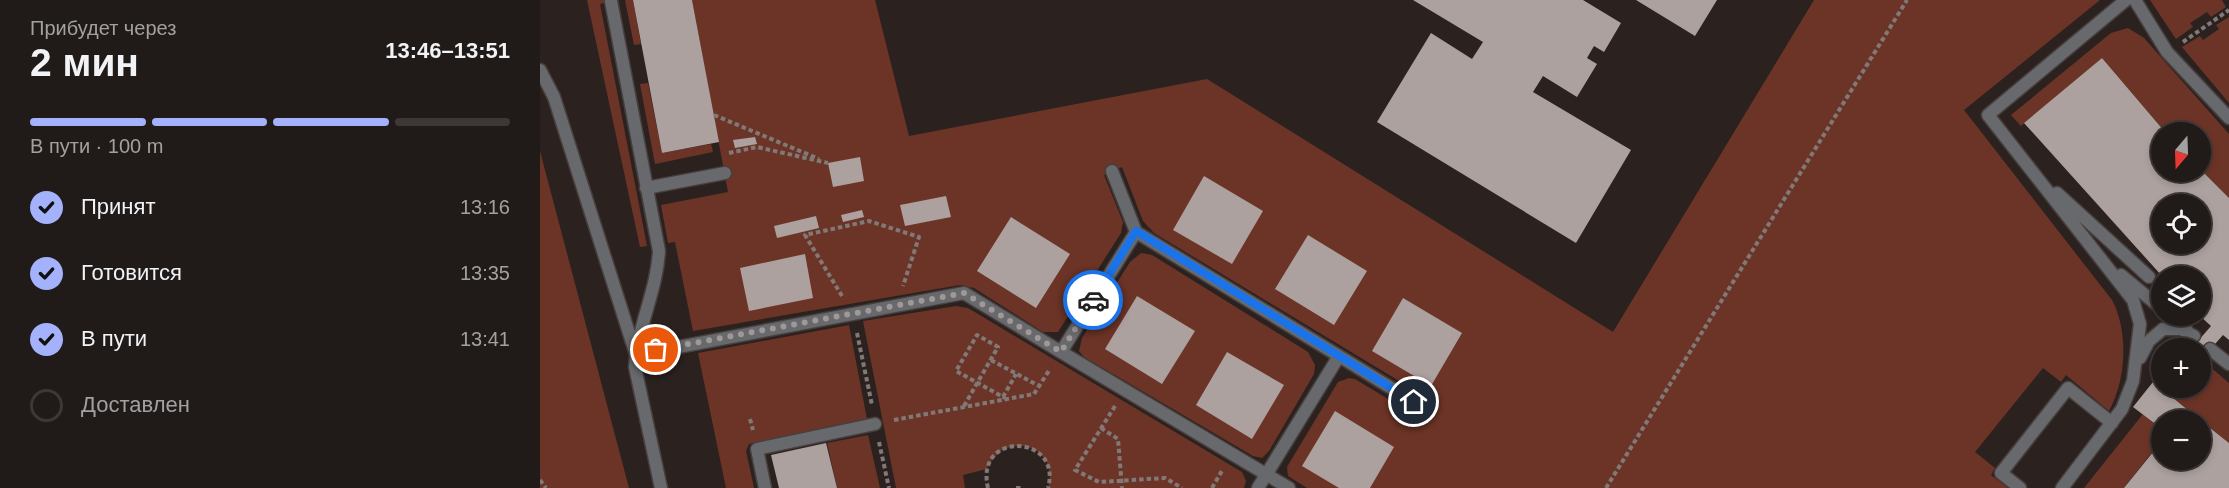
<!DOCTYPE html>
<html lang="ru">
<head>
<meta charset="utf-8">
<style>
	:root { --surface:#201a18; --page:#282321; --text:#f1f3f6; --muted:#a2a1a2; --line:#3d3837; --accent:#a4b2fc }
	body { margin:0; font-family:Helvetica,sans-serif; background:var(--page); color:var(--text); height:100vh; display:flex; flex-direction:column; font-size:22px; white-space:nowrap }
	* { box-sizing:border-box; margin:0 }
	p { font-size:20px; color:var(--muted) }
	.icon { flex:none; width:33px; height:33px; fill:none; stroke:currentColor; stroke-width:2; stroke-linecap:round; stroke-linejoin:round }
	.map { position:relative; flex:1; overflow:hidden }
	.sheet { display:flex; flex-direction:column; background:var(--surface); width:540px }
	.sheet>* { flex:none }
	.needle { width:39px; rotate:199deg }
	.controls { position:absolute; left:1611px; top:122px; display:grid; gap:12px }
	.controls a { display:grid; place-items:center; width:60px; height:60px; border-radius:50%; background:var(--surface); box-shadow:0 3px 9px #0003,0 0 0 2px var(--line); font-size:30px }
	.pin { position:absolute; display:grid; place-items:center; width:51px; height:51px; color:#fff; margin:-26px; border:3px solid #fff; border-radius:50%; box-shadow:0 2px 6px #0007 }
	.courier { position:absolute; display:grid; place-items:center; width:60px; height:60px; margin:-30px; border:4px solid #1a73e8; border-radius:50%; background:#fff; color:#222; box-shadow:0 2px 8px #0007 }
	.head em { font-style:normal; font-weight:800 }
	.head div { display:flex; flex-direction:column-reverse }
	.head { display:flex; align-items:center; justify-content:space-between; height:102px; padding:0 30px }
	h1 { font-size:39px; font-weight:800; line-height:45px }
	.bar { display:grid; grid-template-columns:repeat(4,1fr); gap:9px 6px; align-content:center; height:72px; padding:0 30px }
	.bar i { height:8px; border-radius:4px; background:var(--line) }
	.bar .on { background:var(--accent) }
	.bar p { grid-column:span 4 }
	ol { padding:0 30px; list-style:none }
	li { display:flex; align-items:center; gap:18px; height:66px }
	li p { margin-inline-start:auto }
	li .icon { padding:6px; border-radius:50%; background:var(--accent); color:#111; stroke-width:4 }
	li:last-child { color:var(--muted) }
	li i { width:33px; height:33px; border:3px solid var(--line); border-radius:50% }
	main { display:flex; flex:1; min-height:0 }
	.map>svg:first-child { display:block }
	.green { fill:#6c3426 }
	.building { fill:#aca19e; fill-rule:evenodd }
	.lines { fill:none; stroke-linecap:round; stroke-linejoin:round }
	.lane-casing { stroke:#473f3d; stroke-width:15 }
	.street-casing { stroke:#473f3d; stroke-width:15 }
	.path { stroke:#807977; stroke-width:4; stroke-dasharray:4.5 3; stroke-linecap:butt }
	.lane { stroke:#68696d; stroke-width:12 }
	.street { stroke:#68696d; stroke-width:12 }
	.done { stroke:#9f9896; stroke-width:6; stroke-dasharray:0 10.8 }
	.route { stroke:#1a73e8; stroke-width:8 }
</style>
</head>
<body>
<main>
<section class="sheet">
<div class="head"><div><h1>2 мин</h1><p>Прибудет через</p></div><em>13:46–13:51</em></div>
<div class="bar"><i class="on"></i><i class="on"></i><i class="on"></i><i></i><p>В пути · 100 m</p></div>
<ol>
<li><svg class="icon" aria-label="check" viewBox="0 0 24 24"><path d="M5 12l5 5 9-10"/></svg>Принят<p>13:16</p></li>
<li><svg class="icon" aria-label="check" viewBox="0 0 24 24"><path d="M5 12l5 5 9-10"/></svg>Готовится<p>13:35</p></li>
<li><svg class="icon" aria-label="check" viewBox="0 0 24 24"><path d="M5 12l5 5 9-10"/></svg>В пути<p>13:41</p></li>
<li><i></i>Доставлен</li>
</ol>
</section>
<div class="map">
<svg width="1689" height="488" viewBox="0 0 1689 488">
	<rect width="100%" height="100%" fill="#2b2220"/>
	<path class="green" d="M47 0H76L60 4 107 246 100 247Z
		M85 0H93L101 44 94 45Z
		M152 0H335L369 136 667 79 1073 332 1274 0H1560L1424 110 1572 300C1589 332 1586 380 1569 411L1526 375 1521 382 1503 368 1435 452 1455 468 1451 475 1468 488H767L748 476 747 467 798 382 809 378 815 379 868 411 879 393 614 233 603 221 582 167 564 175 583 222 581 233 518 332H503L434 288 420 285 153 331 135 242 128 243 121 205 188 192Z
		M1610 0H1682L1686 7 1671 17 1667 12 1650 23 1653 27 1636 39Z
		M1689 17V103L1642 47 1660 36 1663 40 1679 29 1676 25Z
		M1588 28 1604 38 1689 134V198L1661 170 1660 132H1625L1562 58 1481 126 1471 115 1571 33Z
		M108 83 122 153 171 144 173 152 115 164 100 84Z
		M0 151 1 155 89 488H0Z
		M601 253 612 255 768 352 775 365 774 374 729 451 722 458 713 456 544 357 539 351 542 338 590 262Z
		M416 306 428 308 702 472 706 481 704 488H508C520 446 465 428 447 469L423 475 425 488H356L323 321Z
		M309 325 327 419 209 444 206 451 214 488H186L158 353Z
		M1621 351V384L1619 387 1613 382 1611 370Z
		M1662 360 1689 383V443L1632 397 1640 387H1660Z
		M1603 414 1617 426 1621 421V441L1584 488H1544Z
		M328 435 340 488H297L287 443Z"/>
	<path class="building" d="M93 0H152L179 142 122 153Z
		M873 0H1043L1081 23 1064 52 1054 46 1047 58 1057 64 1037 97 1003 76 993 92 1091 150 1036 243 837 122 891 33 932 59 943 42Z
		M1096 0H1177L1155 36Z
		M1562 58 1625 132H1622V171H1662L1689 198V340L1683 335 1660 361V348H1652L1671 326 1660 316V276H1622L1484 123ZM1622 204H1660V243H1622Z
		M215 137 217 144 195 148 193 140Z
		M320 157 324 181 293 187 288 163Z
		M664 176 723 211 692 264 633 230Z
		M406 196 411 217 365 226 360 205Z
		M322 210 324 217 303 222 301 215Z
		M276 216 279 228 237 238 234 226Z
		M471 217 530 254 496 308 437 271Z
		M768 235 827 271 794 325 735 289Z
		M265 254 273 298 209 311 200 268Z
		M597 296 655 331 622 384 565 349Z
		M863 298 922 333 891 386 832 351Z
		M687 352 744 385 712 439 656 405Z
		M1613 382 1619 387 1622 384V387H1640L1632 397 1660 420H1622L1618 426 1593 407Z
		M795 411 854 447 830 488H799L762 466Z
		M1660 420 1689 443V488H1584L1622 441V459H1660Z
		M286 443 297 488H239L231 455Z"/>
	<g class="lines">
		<defs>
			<path id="lane" d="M1595 0 1627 52 1689 118
				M71 1 119 251C117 287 101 320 96 355L424 293 521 352
				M572 171 596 232 799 356 718 488
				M106 188 185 173
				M1517 193 1609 277
				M596 232 521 352 749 488
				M1581 275 1622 309
				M1629 315 1646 329
				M1670 349 1689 364
				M799 356 874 402
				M1600 358 1609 341 1623 329H1641L1654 336
				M225 488 217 449 335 424
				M1480 488 1461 473 1528 388 1572 423
				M1522 488 1582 409 1593 381 1600 324 1593 300 1448 115 1586 0"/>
			<path id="street" d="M0 70 14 97 96 355 95 367 121 488"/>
		</defs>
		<use href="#lane" class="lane-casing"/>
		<use href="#street" class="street-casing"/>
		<path class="path" d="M1643 42 1689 10
			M174 115 279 159
			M189 153 217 147 288 163
			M302 296 265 235 329 221 379 237 363 286
			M317 333 332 405
			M451 360 499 386
			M463 397 476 374
			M424 406 458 347 437 335 416 371 465 398
			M575 406 535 470 559 482 625 478 642 488
			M210 419 213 430
			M354 420 494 394 510 369
			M561 428 578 439 582 488
			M339 442 349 488
			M0 480 6 488
			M448 488C434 430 523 434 508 488
			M476 488H482
			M672 488 683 469
			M1066 488 1367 0"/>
		<use href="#lane" class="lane"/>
		<use href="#street" class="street"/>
	</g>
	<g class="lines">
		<path class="done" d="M116 350 424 293 521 352 553 300"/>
		<path class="route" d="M553 300 596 231 874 402"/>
	</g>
</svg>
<div class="controls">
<a><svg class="needle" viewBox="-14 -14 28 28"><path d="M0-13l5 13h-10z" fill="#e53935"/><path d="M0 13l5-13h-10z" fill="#a2a1a2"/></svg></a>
<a><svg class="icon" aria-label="locate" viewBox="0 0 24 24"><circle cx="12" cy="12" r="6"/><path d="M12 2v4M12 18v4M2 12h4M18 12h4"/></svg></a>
<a><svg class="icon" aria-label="layers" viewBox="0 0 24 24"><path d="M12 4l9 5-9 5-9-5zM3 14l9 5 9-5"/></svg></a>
<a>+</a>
<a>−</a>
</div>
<div class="pin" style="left:116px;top:350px;background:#ea580c"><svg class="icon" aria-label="bag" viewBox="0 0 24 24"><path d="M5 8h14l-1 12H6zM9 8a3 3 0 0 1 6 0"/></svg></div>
<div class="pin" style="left:874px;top:402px;background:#1f2937"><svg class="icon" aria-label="home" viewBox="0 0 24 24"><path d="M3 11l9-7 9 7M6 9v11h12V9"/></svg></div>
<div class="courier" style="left:553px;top:300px"><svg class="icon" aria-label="car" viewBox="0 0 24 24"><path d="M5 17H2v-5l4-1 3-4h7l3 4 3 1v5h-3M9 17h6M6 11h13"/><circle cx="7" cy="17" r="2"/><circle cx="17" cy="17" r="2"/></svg></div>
</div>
</main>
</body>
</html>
